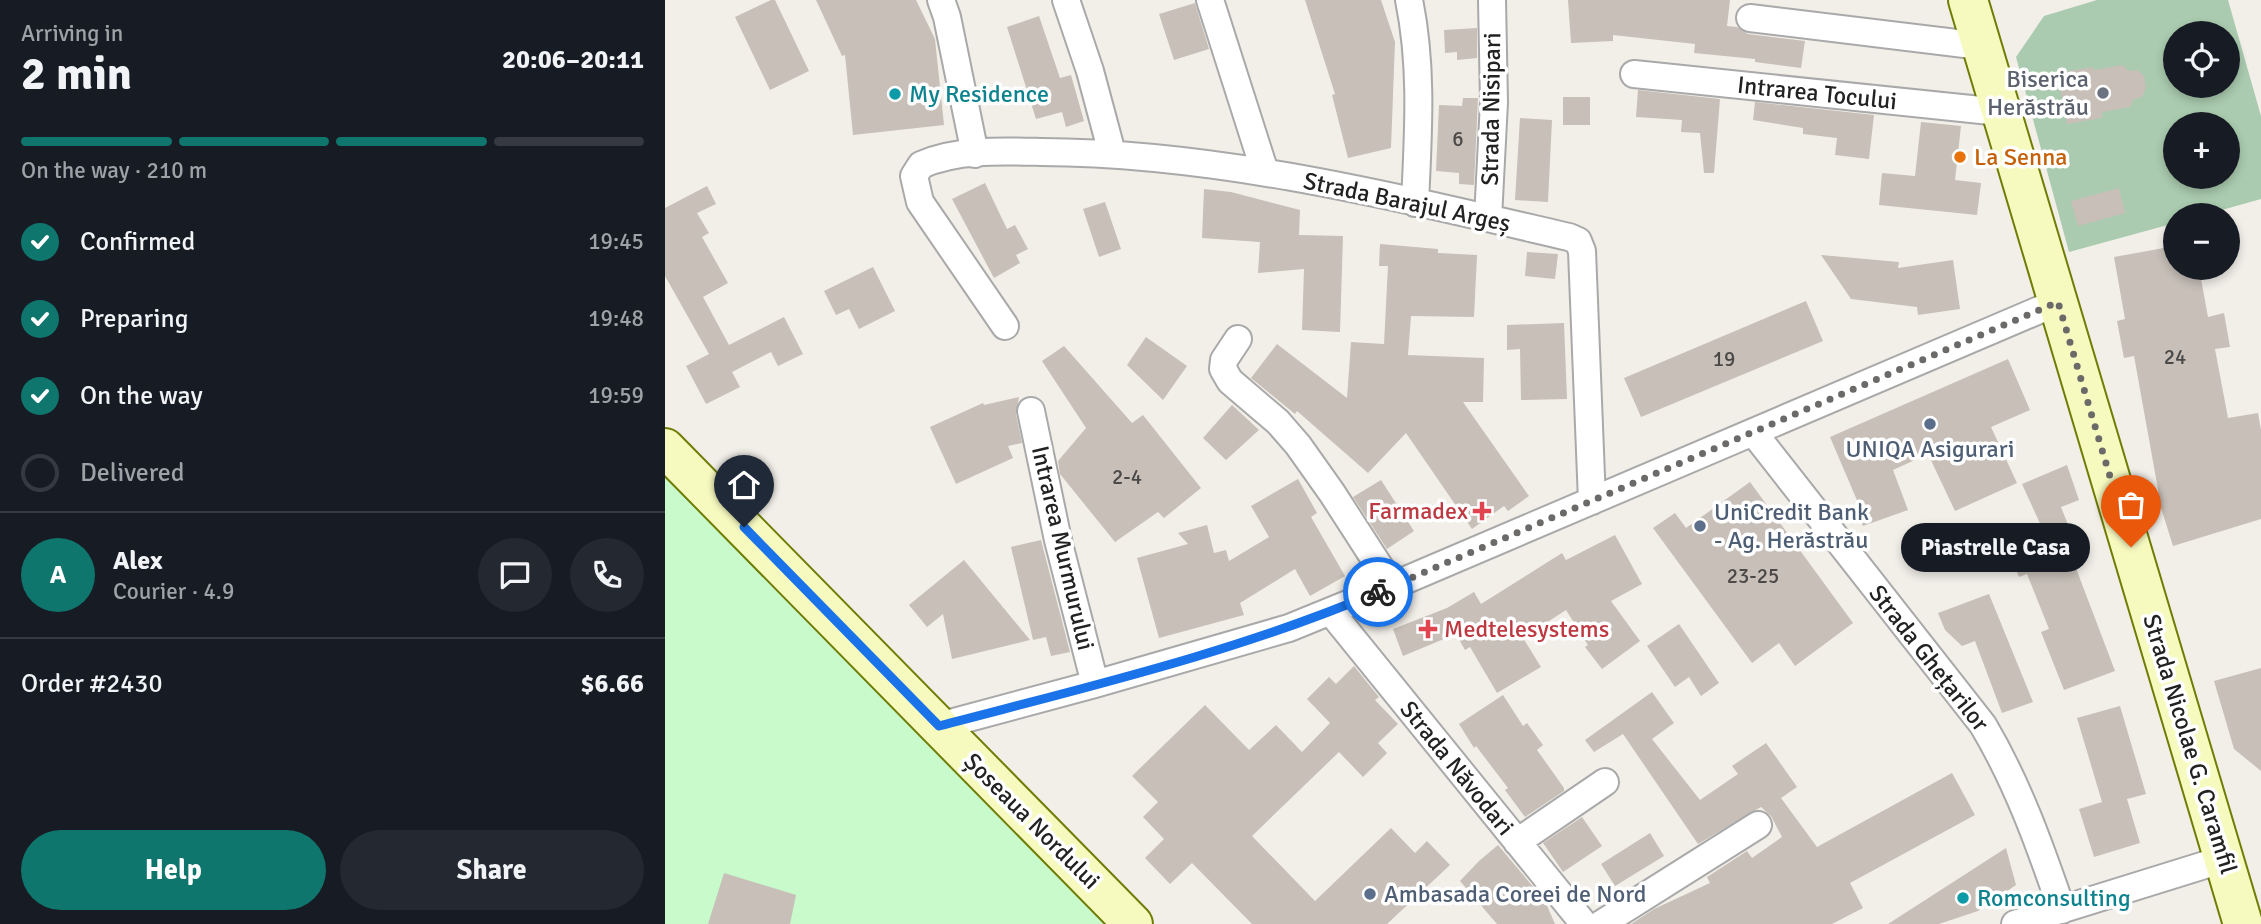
<!DOCTYPE html>
<html lang="en">
<head>
<meta charset="utf-8">
<style>
	:root { --surface:#171b24; --page:#242831; --text:#f1f3f6; --muted:#9ea1a6; --line:#363941; --accent:#0f766e }
	body { margin:0; font-family:Signika,sans-serif; background:var(--page); color:var(--text); height:100vh; display:flex; flex-direction:column; font-size:26px; white-space:nowrap }
	* { box-sizing:border-box; margin:0 }
	p { font-size:23px; color:var(--muted) }
	.icon { flex:none; width:38px; height:38px; fill:none; stroke:currentColor; stroke-width:2; stroke-linecap:round; stroke-linejoin:round }
	.map { position:relative; flex:1; overflow:hidden }
	.sheet { display:flex; flex-direction:column; background:var(--surface); width:665px }
	.sheet>* { flex:none }
	.buttons { position:absolute; left:1498px; top:21px; display:grid; gap:14px }
	.buttons a { display:grid; place-items:center; width:77px; height:77px; border-radius:50%; background:var(--surface); box-shadow:0 4px 10px #0003; font-size:35px }
	.pin { position:absolute; display:grid; place-items:center; width:60px; height:60px; color:#fff; margin:-72px -30px; border-radius:50% 50% 50% 0; rotate:-45deg; box-shadow:0 0 7px #0007 }
	.pin .icon { rotate:45deg }
	.courier { position:absolute; display:grid; place-items:center; width:70px; height:70px; margin:-35px; border:5px solid #1a73e8; border-radius:50%; background:#fff; color:#222; box-shadow:0 2px 9px #0007 }
	.bubble { position:absolute; height:49px; border-radius:24px; background:var(--surface); box-shadow:0 4px 10px #0003; font-size:23px; font-weight:700; line-height:49px; text-align:center }
	.summary em { font-style:normal; font-weight:700 }
	.summary div { display:flex; flex-direction:column-reverse }
	.summary { display:flex; align-items:center; justify-content:space-between; height:119px; padding:0 21px }
	h1 { font-size:46px; font-weight:700; line-height:52px }
	.bar { display:grid; grid-template-columns:repeat(4,1fr); gap:10px 7px; align-content:center; height:84px; padding:0 21px }
	.bar i { height:9px; border-radius:5px; background:var(--line) }
	.bar .active { background:var(--accent) }
	.bar p { grid-column:span 4 }
	.line { display:flex; align-items:center; gap:18px; padding:0 21px; border-top:2px solid var(--line) }
	.line div { flex:1 }
	.round { display:grid; place-items:center; flex:none; width:74px; height:74px; border-radius:37px; background:var(--page) }
	ol { padding:0 21px; list-style:none }
	li { display:flex; align-items:center; gap:21px; height:77px }
	li p { margin-inline-start:auto }
	li .icon { padding:7px; border-radius:50%; background:var(--accent); color:#fff; stroke-width:4 }
	li:last-child { color:var(--muted) }
	li i { width:38px; height:38px; border:4px solid var(--line); border-radius:50% }
	.button { display:flex; gap:14px; margin-top:auto; padding:14px 21px }
	.button a { flex:1; height:80px; border-radius:42px; background:var(--accent); color:#fff; font-size:28px; font-weight:700; line-height:80px; text-align:center }
	.button a+a { background:var(--page); color:var(--text) }
	main { display:flex; flex:1; min-height:0 }
	.map>svg:first-child { display:block }
	.cemetery { fill:#aacbaf; fill-rule:evenodd }
	.park { fill:#c8facc }
	.building { fill:#c7bfb8 }
	.lines { fill:none; stroke-linecap:round; stroke-linejoin:round }
	.minor-casing { stroke:#a9a9a9; stroke-width:30 }
	.secondary-casing { stroke:#707d05; stroke-width:42 }
	.minor { stroke:#fff; stroke-width:26 }
	.secondary { stroke:#f7fabf; stroke-width:38 }
	.done { stroke:#6b6a68; stroke-width:7; stroke-dasharray:0 12.6 }
	.route { stroke:#1a73e8; stroke-width:9 }
	.worship-dot { fill:#6b7280; stroke:#fff; stroke-width:2.5 }
	.culture-dot { fill:#0f9aa8; stroke:#fff; stroke-width:2.5 }
	.food-dot { fill:#e8710a; stroke:#fff; stroke-width:2.5 }
	.service-dot { fill:#5c6f8a; stroke:#fff; stroke-width:2.5 }
	.health-dot { fill:#e0444e; stroke:#fff; stroke-width:2.5 }
	.labels { text-anchor:middle; dominant-baseline:central; stroke-width:7; stroke-linejoin:round; paint-order:stroke }
	.number-label { font-size:21px; fill:#4b4948 }
	.worship-label { font-size:24px; fill:#5b616d; stroke:#fff; text-anchor:end }
	.street-label { font-size:24px; fill:#222; stroke:#fff }
	.culture-label { font-size:24px; fill:#0d838f; stroke:#fff; text-anchor:start }
	.food-label { font-size:24px; fill:#c56008; stroke:#fff; text-anchor:start }
	.service-label { font-size:24px; fill:#4e5e75; stroke:#fff; text-anchor:start }
	.health-label { font-size:24px; fill:#be3a42; stroke:#fff; text-anchor:end }
</style>
</head>
<body>
<main>
<section class="sheet">
<div class="summary"><div><h1>2 min</h1><p>Arriving in</p></div><em>20:06–20:11</em></div>
<div class="bar"><i class="active"></i><i class="active"></i><i class="active"></i><i></i><p>On the way · 210 m</p></div>
<ol>
<li><svg class="icon" aria-label="check" viewBox="0 0 24 24"><path d="M5 12l5 5 9-10"/></svg>Confirmed<p>19:45</p></li>
<li><svg class="icon" aria-label="check" viewBox="0 0 24 24"><path d="M5 12l5 5 9-10"/></svg>Preparing<p>19:48</p></li>
<li><svg class="icon" aria-label="check" viewBox="0 0 24 24"><path d="M5 12l5 5 9-10"/></svg>On the way<p>19:59</p></li>
<li><i></i>Delivered</li>
</ol>
<div class="line" style="height:126px"><b class="round" style="background:var(--accent);color:#fff">A</b><div><b>Alex</b><p>Courier · 4.9</p></div><a class="round"><svg class="icon" aria-label="chat" viewBox="0 0 24 24"><path d="M4 5h16v11H9l-5 4z"/></svg></a><a class="round"><svg class="icon" aria-label="phone" viewBox="0 0 24 24"><path d="M5 4h4l2 5-3 2q2 4 5 5l2-3 5 2v4C11 20 4 13 5 4z"/></svg></a></div>
<div class="line" style="height:91px"><div>Order #2430</div><b>$6.66</b></div>
<div class="button"><a>Help</a><a>Share</a></div>
</section>
<div class="map">
<svg width="1596" height="924" viewBox="0 0 1596 924">
	<rect width="100%" height="100%" fill="#f2efe9"/>
	<path class="cemetery" d="M1432 0H1563L1596 116V199L1539 215H1510V223L1404 252 1351 57 1379 16ZM1510 33H1563V86H1510ZM1510 124H1563V177H1510Z"/>
	<path class="park" d="M0 466 447 924H0Z"/>
	<path class="building" d="M106 0H110L144 71 105 90 70 17Z
		M151 0H251L270 39 279 125 188 135 180 55 177 56Z
		M640 0H716L730 42 726 148 683 158 667 95 670 94Z
		M903 0H1065L1062 26 1072 27 1083 34 1140 41 1136 68 1090 62V59L1029 53 1030 44 948 35V41L906 43Z
		M530 3 544 49 509 60 494 14Z
		M374 16 395 78 406 75 419 121 401 127 397 112 371 119 342 27Z
		M812 28V58L792 60V52L780 53 779 30Z
		M1457 65 1464 71 1473 70 1479 76 1481 88 1477 97 1468 100 1465 107 1437 112V118L1402 124 1392 73 1428 67 1429 70Z
		M973 90 1055 99 1049 173H1039L1035 133 1016 132 1017 120 971 117Z
		M898 97H925V125H898Z
		M798 98H813L809 185 794 184V173L771 171 774 105 797 106Z
		M1090 102 1209 115 1204 159 1170 155 1172 138 1138 134V128L1088 120Z
		M855 118 887 120 883 202 850 200Z
		M1256 122 1296 126 1290 180 1316 183 1312 215 1214 205 1217 173 1250 176Z
		M320 183 342 229 350 225 363 249 351 255 355 263 329 278 287 199Z
		M42 186 51 204 32 213 44 233 37 237 63 283 38 297 64 345 119 317 138 354 113 366 106 352 67 372 75 387 41 404 21 366 44 354 0 276V208Z
		M1454 188 1460 213 1413 226 1406 201Z
		M539 189 566 192 635 210 634 235 678 236 675 332 637 330 639 269 593 273 595 242 537 238Z
		M440 202 456 249 434 257 418 209Z
		M715 244 773 249V253L812 255 809 317 746 316 743 355 819 358 818 402H798L864 496 843 511 839 506 807 529 741 433 703 473 632 411 630 414 586 378 612 344 682 398 686 342 719 344 723 266H714Z
		M1510 246V268H1534L1543 317 1559 313 1565 347 1550 349 1563 418 1593 413 1596 430V519L1508 546 1492 495H1494L1469 356 1459 358 1452 321 1460 319 1449 257Z
		M862 252 893 254 890 279 860 276Z
		M1156 255 1234 262 1233 268 1288 260 1295 309 1253 315 1252 307 1186 299Z
		M208 267 230 311 194 329 184 309 171 315 159 291Z
		M1141 301 1158 341 976 417 959 378Z
		M899 323 902 399 856 400 855 349 842 350V325Z
		M481 337 522 366 498 400 462 365Z
		M399 346 467 423 478 415 536 488 499 518 493 512 450 542 395 474 393 461 421 428 377 361Z
		M1343 359 1365 410 1326 427 1352 483 1290 511 1263 454 1228 470 1243 510 1198 526 1190 507 1194 505 1165 437Z
		M354 397 351 414 357 443 343 446 348 458 291 484 265 427 318 403 319 405Z
		M567 405 594 430 561 460 538 438Z
		M1402 465 1414 500 1396 507 1414 552 1406 555 1450 671 1399 690 1376 632 1384 629 1362 574 1354 577 1341 545 1378 530 1357 484Z
		M633 479 652 513 646 517 680 576 645 596 630 569 575 603 579 615 494 638 472 558 523 544 513 533 542 525 549 553 561 550 564 561 604 537 586 506Z
		M716 480 749 531 722 549 688 497Z
		M1085 482 1188 623 1130 666 1114 643 1087 663 988 528 1010 513 1021 528Z
		M950 535 977 584 946 601 975 641 937 669 920 647 923 645 901 610 858 638 876 667 832 693 805 647 800 650 791 634 738 656 728 629 782 608 809 592 816 604 897 553 901 560Z
		M376 540 405 652 386 656 381 637 368 640 346 547Z
		M299 560 365 640 287 659 278 614 262 627 244 605Z
		M1324 594 1368 702 1337 713 1310 641 1297 646 1280 630 1273 613Z
		M1014 624 1054 683 1036 696 1024 677 1010 687 982 646Z
		M689 666 714 697 710 700 733 724 713 743 722 753 698 777 674 752 587 836 650 901 726 828 750 853 762 841 785 865 722 924H587L527 863 505 884 480 858 499 839 478 817 493 802 467 776 540 705 584 750 611 725 637 752 665 723 642 699 664 677 671 684Z
		M1596 668V771L1569 749 1549 681Z
		M987 692 1009 723 987 739 1035 800 1073 774 1067 766 1101 743 1132 787 1116 798 1152 847 1287 773 1310 815 1185 883 1198 908 1167 924H966L989 909 1045 883 1042 877 1082 851 1087 858 1117 837 1106 816 1096 807 1033 844 958 734 929 752 920 740Z
		M838 695 858 726 862 723 878 745 872 750 899 788V791L860 817 840 790 843 788 811 746 809 748 794 724Z
		M1455 706 1481 794 1462 799 1475 843 1429 857 1414 809 1437 802 1412 718Z
		M917 817 937 846 898 872 878 843Z
		M985 833 999 856 950 886 936 864Z
		M833 845 880 901 890 924H832L795 881 814 861Z
		M1341 848 1351 885 1313 911 1274 924H1223Z
		M59 873 131 895 125 924H43Z"/>
	<g class="lines">
		<defs>
			<path id="minor" d="M276 0 282 17 310 154
				M401 0 425 71 447 153
				M545 0 600 172
				M744 0C758 68 753 135 750 203
				M1085 18 1316 46
				M969 74 1335 112
				M823 218 829 102 827 0
				M340 326 255 202 249 176 256 165C292 149 337 151 376 152 555 153 731 197 904 237L913 241 917 251 927 501
				M573 339 559 360 558 369 565 381 613 422 633 445 667 493 727 586
				M366 411 393 540 430 684
				M1088 432 1318 725C1353 784 1375 846 1397 910
				M666 612 919 924
				M274 726 430 684 624 628 727 586 1393 302
				M852 842 940 782
				M936 924 1093 825
				M1350 924 1559 859"/>
			<path id="secondary" d="M1303 0 1578 924
				M0 448 468 924"/>
		</defs>
		<use href="#minor" class="minor-casing"/>
		<use href="#secondary" class="secondary-casing"/>
		<use href="#minor" class="minor"/>
		<use href="#secondary" class="secondary"/>
	</g>
	<g class="lines">
		<path class="done" d="M713 592 1393 302 1466 547"/>
		<path class="route" d="M79 527 274 726C422 687 572 652 713 592"/>
	</g>
	<circle class="worship-dot" cx="1438" cy="93" r="7"/>
	<g class="culture-dot">
		<circle cx="230" cy="94" r="7"/>
		<circle cx="1298" cy="898" r="7"/>
	</g>
	<circle class="food-dot" cx="1295" cy="157" r="7"/>
	<g class="service-dot">
		<circle cx="1265" cy="424" r="7"/>
		<circle cx="1035" cy="526" r="7"/>
		<circle cx="705" cy="894" r="7"/>
	</g>
	<g class="health-dot">
		<path d="M813.5 500.5h7v7h7v7h-7v7h-7v-7h-7v-7h7z"/>
		<path d="M759.5 618.5h7v7h7v7h-7v7h-7v-7h-7v-7h7z"/>
	</g>
	<g class="labels">
		<g class="number-label">
			<text x="793" y="139">6</text>
			<text x="1510" y="357">24</text>
			<text x="1059" y="359">19</text>
			<text x="462" y="477">2-4</text>
			<text x="1088" y="576">23-25</text>
		</g>
		<g class="worship-label">
			<text x="1424" y="79">Biserica<tspan x="1424" dy="28">Herăstrău</tspan></text>
		</g>
		<g class="street-label">
			<text transform="translate(1152 93) rotate(6)">Intrarea Tocului</text>
			<text transform="translate(826 109) rotate(-89)">Strada Nisipari</text>
			<text transform="translate(742 202) rotate(12)">Strada Barajul Argeș</text>
			<text transform="translate(398 548) rotate(77)">Intrarea Murmurului</text>
			<text transform="translate(1264 658) rotate(52)">Strada Ghețarilor</text>
			<text transform="translate(1525 744) rotate(73)">Strada Nicolae G. Caramfil</text>
			<text transform="translate(792 768) rotate(51)">Strada Năvodari</text>
			<text transform="translate(367 821) rotate(45)">Șoseaua Nordului</text>
		</g>
		<g class="culture-label">
			<text x="244" y="94">My Residence</text>
			<text x="1312" y="898">Romconsulting</text>
		</g>
		<g class="food-label">
			<text x="1309" y="157">La Senna</text>
		</g>
		<g class="service-label">
			<text x="1265" y="449" text-anchor="middle">UNIQA Asigurari</text>
			<text x="1049" y="512">UniCredit Bank<tspan x="1049" dy="28">- Ag. Herăstrău</tspan></text>
			<text x="719" y="894">Ambasada Coreei de Nord</text>
		</g>
		<g class="health-label">
			<text x="803" y="511">Farmadex</text>
			<text x="779" y="629" text-anchor="start">Medtelesystems</text>
		</g>
	</g>
</svg>
<div class="buttons">
<a><svg class="icon" aria-label="locate" viewBox="0 0 24 24"><circle cx="12" cy="12" r="6"/><path d="M12 2v4M12 18v4M2 12h4M18 12h4"/></svg></a>
<a>+</a>
<a>−</a>
</div>
<div class="pin" style="left:1466px;top:547px;background:#ea580c"><svg class="icon" aria-label="bag" viewBox="0 0 24 24"><path d="M5 8h14l-1 12H6zM9 8a3 3 0 0 1 6 0"/></svg></div>
<div class="pin" style="left:79px;top:527px;background:#1f2937"><svg class="icon" aria-label="home" viewBox="0 0 24 24"><path d="M3 11l9-7 9 7M6 9v11h12V9"/></svg></div>
<div class="courier" style="left:713px;top:592px"><svg class="icon" aria-label="bike" viewBox="0 0 24 24"><circle cx="6" cy="16" r="4"/><circle cx="18" cy="16" r="4"/><path d="M6 16l4-8h5l3 8M10 8l3 8H6M13 5h3"/></svg></div>
<div class="bubble" style="left:1236px;top:523px;width:189px">Piastrelle Casa</div>
</div>
</main>
</body>
</html>
